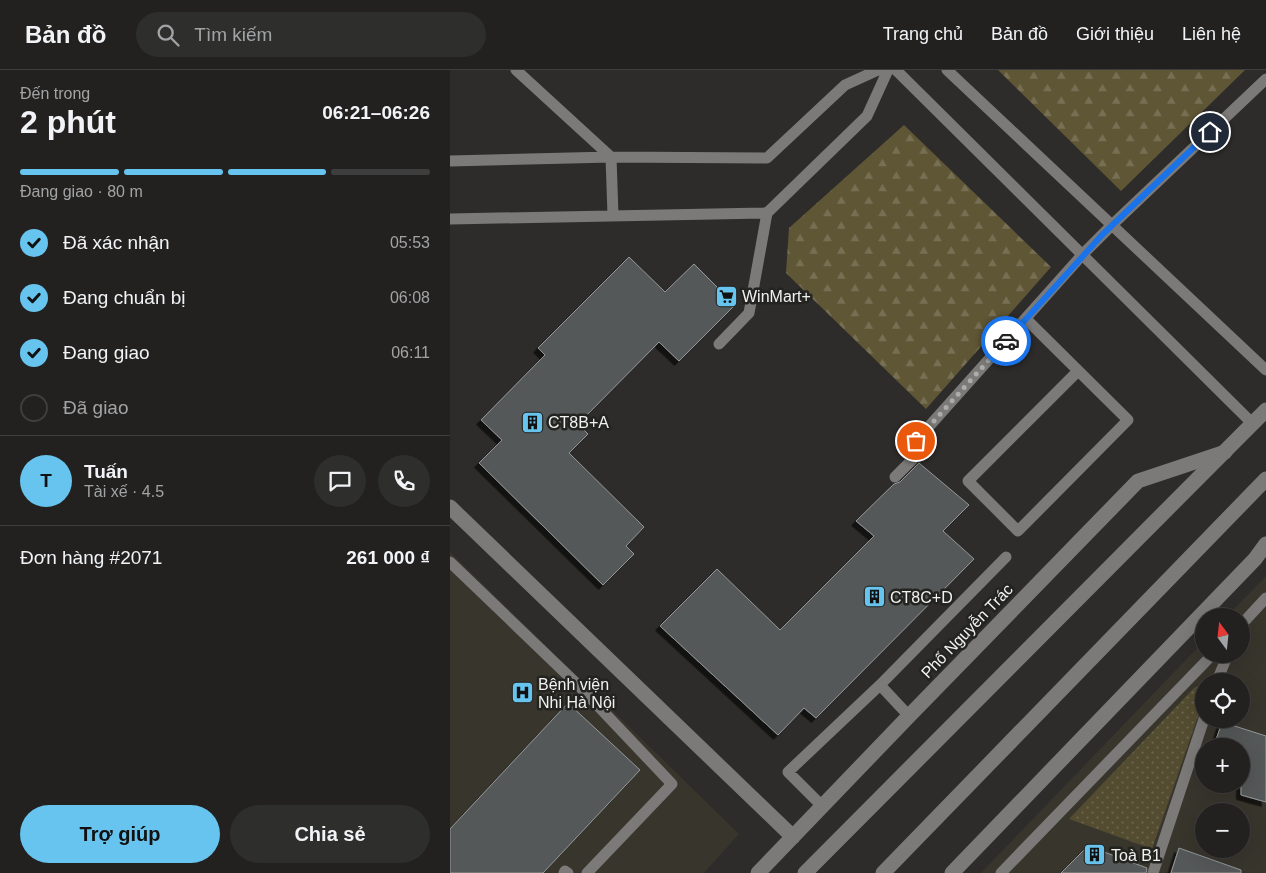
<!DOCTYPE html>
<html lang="vi">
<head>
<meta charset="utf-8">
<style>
	:root { --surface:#222120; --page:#2e2e2d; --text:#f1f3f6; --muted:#a2a3a5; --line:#3f3e3e; --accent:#67c4ef }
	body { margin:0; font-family:Arial,sans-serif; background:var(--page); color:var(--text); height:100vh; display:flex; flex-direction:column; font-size:19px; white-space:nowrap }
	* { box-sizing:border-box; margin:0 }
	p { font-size:16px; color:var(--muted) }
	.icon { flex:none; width:28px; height:28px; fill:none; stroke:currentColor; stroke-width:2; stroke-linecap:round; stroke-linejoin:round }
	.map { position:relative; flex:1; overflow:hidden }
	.sheet { display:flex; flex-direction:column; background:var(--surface); width:450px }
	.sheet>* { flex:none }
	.needle { width:32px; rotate:345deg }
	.fabs { position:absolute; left:745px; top:538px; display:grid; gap:10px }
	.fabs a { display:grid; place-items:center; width:55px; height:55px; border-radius:50%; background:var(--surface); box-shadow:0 5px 20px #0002,0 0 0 1px var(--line); font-size:25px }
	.pin { position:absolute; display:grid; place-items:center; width:42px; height:42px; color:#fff; margin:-21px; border:2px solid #fff; border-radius:50%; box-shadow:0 1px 5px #0007 }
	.courier { position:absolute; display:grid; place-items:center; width:50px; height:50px; margin:-25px; border:4px solid #1a73e8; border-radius:50%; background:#fff; color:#222; box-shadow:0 1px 6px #0007 }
	.overview em { font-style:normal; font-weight:800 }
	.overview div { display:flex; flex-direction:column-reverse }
	.overview { display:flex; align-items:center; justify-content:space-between; height:85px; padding:0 20px }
	h1 { font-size:32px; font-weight:800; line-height:38px }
	.bar { display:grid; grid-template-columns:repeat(4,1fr); gap:8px 5px; align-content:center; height:60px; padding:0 20px }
	.bar i { height:6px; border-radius:4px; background:var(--line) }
	.bar .selected { background:var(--accent) }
	.bar p { grid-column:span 4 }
	.line { display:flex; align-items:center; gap:12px; padding:0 20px; border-top:1px solid var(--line) }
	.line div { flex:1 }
	.round { display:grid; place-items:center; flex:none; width:52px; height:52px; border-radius:26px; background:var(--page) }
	ol { padding:0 20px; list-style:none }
	li { display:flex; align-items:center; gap:15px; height:55px }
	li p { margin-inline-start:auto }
	li .icon { padding:5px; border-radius:50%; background:var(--accent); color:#111; stroke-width:4 }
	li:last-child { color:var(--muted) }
	li i { width:28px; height:28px; border:2px solid var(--line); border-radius:50% }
	.cta { display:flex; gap:10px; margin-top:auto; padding:10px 20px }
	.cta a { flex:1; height:58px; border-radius:30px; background:var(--accent); color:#111; font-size:20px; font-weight:800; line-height:58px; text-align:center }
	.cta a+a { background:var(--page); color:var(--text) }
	header { display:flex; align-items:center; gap:30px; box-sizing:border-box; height:70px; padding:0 25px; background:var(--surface); border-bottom:1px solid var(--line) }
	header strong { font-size:24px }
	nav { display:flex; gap:28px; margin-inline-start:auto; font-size:18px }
	.search { width:350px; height:45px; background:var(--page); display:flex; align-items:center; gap:12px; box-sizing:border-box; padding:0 18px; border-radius:28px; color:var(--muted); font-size:19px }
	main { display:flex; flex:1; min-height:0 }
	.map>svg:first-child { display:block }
	.built { fill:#38352d; fill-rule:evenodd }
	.grass { fill:url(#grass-dots) }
	.forest { fill:url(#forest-firs) }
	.building { fill:#555859; stroke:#949799; filter:url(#shadow) }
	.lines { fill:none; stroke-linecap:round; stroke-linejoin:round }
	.lane { stroke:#7b7a78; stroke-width:11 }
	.street { stroke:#7b7a78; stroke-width:15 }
	.secondary { stroke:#7b7a78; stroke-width:15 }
	.done { stroke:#acacaa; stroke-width:5; stroke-dasharray:0 9 }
	.route { stroke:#1a73e8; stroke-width:6 }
	.labels { text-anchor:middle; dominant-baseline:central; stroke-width:5; stroke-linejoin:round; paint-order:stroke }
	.poi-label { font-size:16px; fill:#f1f1ef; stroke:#232320; text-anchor:start }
	.street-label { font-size:16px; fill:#f1f1ef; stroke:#232320 }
</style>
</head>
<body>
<header>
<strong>Bản đồ</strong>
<div class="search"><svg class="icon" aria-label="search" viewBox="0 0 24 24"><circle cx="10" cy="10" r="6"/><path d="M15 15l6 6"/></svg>Tìm kiếm</div>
<nav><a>Trang chủ</a><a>Bản đồ</a><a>Giới thiệu</a><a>Liên hệ</a></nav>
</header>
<main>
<section class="sheet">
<div class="overview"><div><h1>2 phút</h1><p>Đến trong</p></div><em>06:21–06:26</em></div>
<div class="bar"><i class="selected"></i><i class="selected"></i><i class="selected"></i><i></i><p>Đang giao · 80 m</p></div>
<ol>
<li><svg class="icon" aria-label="check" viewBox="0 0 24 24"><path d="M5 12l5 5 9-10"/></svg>Đã xác nhận<p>05:53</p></li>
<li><svg class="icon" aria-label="check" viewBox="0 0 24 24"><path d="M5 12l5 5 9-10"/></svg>Đang chuẩn bị<p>06:08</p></li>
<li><svg class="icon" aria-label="check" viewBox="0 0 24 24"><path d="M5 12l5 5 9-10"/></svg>Đang giao<p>06:11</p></li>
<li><i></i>Đã giao</li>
</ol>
<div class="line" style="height:90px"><b class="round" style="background:var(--accent);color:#111">T</b><div><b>Tuấn</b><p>Tài xế · 4.5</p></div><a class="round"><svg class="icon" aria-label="chat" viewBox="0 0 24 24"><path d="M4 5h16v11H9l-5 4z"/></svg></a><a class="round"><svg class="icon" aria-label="phone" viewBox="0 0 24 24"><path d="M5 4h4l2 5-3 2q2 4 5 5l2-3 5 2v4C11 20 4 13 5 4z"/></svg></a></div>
<div class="line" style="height:65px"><div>Đơn hàng #2071</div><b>261 000 ₫</b></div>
<div class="cta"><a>Trợ giúp</a><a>Chia sẻ</a></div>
</section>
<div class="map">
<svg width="816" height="803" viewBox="0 0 816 803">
	<defs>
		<pattern id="grass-dots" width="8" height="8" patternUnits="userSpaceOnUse" patternTransform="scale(1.25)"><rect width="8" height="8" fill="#534c30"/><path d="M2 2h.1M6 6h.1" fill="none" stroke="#6c664e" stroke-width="1.8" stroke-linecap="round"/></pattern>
		<pattern id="forest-firs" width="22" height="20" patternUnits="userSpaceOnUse" patternTransform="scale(1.25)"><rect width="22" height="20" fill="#5f5635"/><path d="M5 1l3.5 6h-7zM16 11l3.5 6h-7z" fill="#766f53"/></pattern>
		<filter id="shadow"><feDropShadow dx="-4.5" dy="4.5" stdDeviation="0" flood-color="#0009"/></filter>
	</defs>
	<rect width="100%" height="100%" fill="#2d2c2a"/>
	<path class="built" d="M0 482 289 764 254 803H0Z
		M816 506V803H531L754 571V584H791V546H777ZM754 611H791V649H754ZM754 676H791V714H754ZM754 741H791V779H754Z"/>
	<path class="grass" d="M749 616 754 617V629L702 779 619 749 744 618Z"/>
	<path class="forest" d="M548 0H795L671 121Z
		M454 55 601 197 476 339 336 203 339 158Z"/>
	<path class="building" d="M179 187 215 222 244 194 285 235 229 291 209 272 128 354 138 364 119 383 194 457 176 476 184 484 153 515 29 393 52 370 31 350 95 285 88 278Z
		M469 393 519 435 493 461 524 489 366 648 354 638 328 665 210 556 267 499 330 560 424 466 406 451 444 414 450 412Z
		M118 633 190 700 93 803H0V759Z
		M772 652 816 666V732L791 725V676H764Z
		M638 776 697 798 696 803H611Z
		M729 778 791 800V803H721Z"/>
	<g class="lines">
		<path class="lane" d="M66 0 161 87 163 145
			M446 0 803 354
			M497 0 816 300
			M0 91 161 87 317 88 395 15 428 0
			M0 149 317 143
			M576 249 678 350 568 461 518 411 628 301
			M269 274 299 243 317 143 417 46 438 0
			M445 407 463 389 466 371 633 184 662 155 816 9
			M0 492 131 618 222 714 137 803
			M791 555 816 528
			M767 611 778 584
			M430 615 459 646
			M373 737 338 702 430 615 556 487
			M114 803 115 801 118 803
			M551 803 763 584
			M703 803 754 649"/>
		<path class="street" d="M0 437 343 767
			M308 803 459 646 688 411 775 382
			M502 803 805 489 816 474"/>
		<path class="secondary" d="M355 803 816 340
			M433 803 816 409"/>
	</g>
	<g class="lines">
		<path class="done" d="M466 371 556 271"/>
		<path class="route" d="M556 271 652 165 760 62"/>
	</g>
	<defs>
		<symbol id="supermarket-square" viewBox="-11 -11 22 22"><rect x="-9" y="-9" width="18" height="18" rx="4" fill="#67c4ef" stroke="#232320"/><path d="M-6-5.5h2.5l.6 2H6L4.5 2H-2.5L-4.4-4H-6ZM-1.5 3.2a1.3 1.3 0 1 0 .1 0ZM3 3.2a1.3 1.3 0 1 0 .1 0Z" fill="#111"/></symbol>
		<symbol id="building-square" viewBox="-11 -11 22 22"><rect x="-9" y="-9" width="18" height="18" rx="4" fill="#67c4ef" stroke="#232320"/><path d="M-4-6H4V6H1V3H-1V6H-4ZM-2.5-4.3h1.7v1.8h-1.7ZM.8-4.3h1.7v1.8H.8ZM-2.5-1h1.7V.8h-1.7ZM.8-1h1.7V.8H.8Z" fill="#111"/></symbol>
		<symbol id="hospital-square" viewBox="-11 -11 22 22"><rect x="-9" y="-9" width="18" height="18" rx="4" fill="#67c4ef" stroke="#232320"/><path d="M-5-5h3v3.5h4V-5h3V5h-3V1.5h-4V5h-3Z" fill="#111"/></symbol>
	</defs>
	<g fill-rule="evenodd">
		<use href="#supermarket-square" x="264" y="214" width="25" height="25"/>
		<use href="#building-square" x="70" y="340" width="25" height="25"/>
		<use href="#building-square" x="412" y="514" width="25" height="25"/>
		<use href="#hospital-square" x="60" y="610" width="25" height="25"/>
		<use href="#building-square" x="632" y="772" width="25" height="25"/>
	</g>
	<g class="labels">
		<g class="poi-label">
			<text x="292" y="226">WinMart+</text>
			<text x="98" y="352">CT8B+A</text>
			<text x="440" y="527">CT8C+D</text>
			<text x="88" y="614">Bệnh viện<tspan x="88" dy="18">Nhi Hà Nội</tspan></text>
			<text x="661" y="785">Toà B1</text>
		</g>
		<g class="street-label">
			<text transform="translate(517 561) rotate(-46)">Phố Nguyễn Trác</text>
		</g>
	</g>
</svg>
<div class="fabs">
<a><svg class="needle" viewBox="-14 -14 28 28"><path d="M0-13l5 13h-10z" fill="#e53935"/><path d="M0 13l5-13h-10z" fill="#a2a3a5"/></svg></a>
<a><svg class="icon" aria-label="locate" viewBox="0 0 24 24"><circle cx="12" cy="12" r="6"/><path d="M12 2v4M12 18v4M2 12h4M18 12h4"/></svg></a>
<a>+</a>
<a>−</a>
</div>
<div class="pin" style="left:466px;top:371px;background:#ea580c"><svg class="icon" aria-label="bag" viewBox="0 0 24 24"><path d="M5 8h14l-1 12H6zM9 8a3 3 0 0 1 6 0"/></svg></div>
<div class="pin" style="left:760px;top:62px;background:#1f2937"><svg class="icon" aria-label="home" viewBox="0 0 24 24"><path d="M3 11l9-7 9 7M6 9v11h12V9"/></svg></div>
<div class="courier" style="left:556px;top:271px"><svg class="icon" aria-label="car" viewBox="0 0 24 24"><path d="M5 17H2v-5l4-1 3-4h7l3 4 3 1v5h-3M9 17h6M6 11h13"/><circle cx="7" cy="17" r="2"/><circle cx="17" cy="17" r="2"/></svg></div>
</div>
</main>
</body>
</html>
